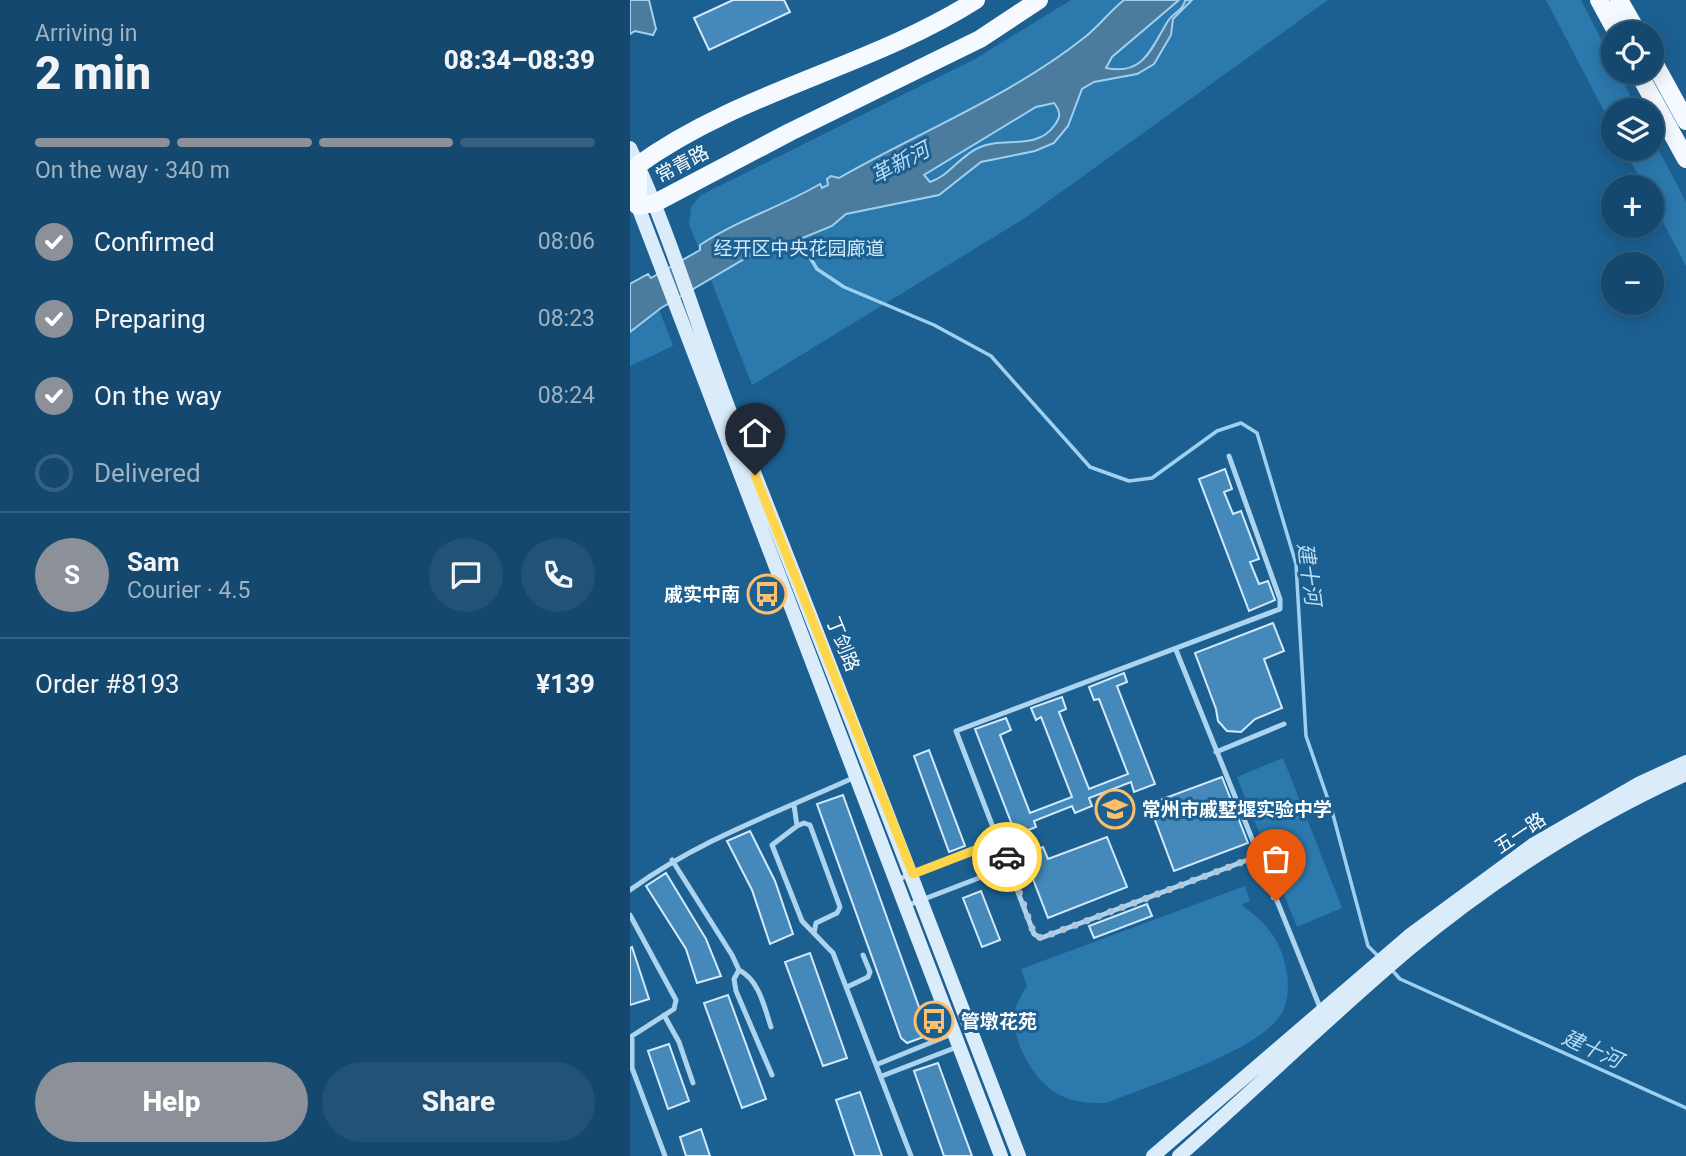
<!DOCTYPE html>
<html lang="en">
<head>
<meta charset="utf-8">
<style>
	:root { --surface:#15486e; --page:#225276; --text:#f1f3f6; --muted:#9db2c2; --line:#346081; --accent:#8c9099 }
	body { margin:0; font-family:Roboto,"Noto Sans SC",sans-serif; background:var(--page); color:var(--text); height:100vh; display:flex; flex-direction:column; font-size:26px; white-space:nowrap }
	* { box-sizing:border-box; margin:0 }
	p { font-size:23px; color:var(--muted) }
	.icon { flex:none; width:38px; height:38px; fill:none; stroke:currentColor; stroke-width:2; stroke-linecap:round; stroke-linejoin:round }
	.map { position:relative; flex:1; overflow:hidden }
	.panel { display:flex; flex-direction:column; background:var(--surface); width:630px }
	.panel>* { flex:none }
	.controls { position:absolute; left:971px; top:21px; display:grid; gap:14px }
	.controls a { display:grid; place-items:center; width:63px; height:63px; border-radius:50%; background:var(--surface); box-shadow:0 4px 18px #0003,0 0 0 2px var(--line); font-size:35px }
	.pin { position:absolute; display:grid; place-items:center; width:60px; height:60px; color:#fff; margin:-72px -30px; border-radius:50% 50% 50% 0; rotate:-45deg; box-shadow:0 0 7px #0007 }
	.pin .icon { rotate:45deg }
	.courier { position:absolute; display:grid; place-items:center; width:70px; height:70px; margin:-35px; border:5px solid #ffd54a; border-radius:50%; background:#fff; color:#222; box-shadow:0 2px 9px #0007 }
	.head em { font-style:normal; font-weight:800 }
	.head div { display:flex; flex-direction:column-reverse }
	.head { display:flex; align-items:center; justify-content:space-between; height:119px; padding:0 35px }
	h1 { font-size:46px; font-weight:800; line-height:52px }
	.bar { display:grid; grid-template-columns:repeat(4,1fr); gap:10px 7px; align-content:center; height:84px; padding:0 35px }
	.bar i { height:9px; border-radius:5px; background:var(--line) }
	.bar .on { background:var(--accent) }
	.bar p { grid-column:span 4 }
	.line { display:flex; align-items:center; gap:18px; padding:0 35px; border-top:2px solid var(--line) }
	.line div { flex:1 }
	.round { display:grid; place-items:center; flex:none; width:74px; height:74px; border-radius:37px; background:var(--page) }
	ol { padding:0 35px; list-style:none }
	li { display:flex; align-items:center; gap:21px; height:77px }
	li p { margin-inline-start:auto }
	li .icon { padding:7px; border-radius:50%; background:var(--accent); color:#fff; stroke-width:4 }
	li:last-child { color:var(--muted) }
	li i { width:38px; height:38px; border:4px solid var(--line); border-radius:50% }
	.primary-button { display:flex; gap:14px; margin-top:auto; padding:14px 35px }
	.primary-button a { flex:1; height:80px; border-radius:42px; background:var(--accent); color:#fff; font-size:28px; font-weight:800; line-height:80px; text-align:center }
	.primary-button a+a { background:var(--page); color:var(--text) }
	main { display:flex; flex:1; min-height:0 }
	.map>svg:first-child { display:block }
	.green { fill:#2c79ae }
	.water { fill:#4b7b9d; stroke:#a0d0f0; stroke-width:2; fill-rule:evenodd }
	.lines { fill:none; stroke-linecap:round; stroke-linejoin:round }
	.stream { stroke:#a0d0f0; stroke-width:3.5 }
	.building { fill:#4489b9; stroke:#d3eafa; stroke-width:2 }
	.service { stroke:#add4ef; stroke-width:5 }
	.secondary { stroke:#daecfa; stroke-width:14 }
	.primary { stroke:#f4faff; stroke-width:18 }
	.done { stroke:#b0c7d9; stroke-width:7; stroke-dasharray:0 12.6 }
	.route { stroke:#ffd54a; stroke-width:9 }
	.labels { text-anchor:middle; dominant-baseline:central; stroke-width:6; stroke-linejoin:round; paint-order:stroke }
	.street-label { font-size:19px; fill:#fff; stroke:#1c6092 }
	.park-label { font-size:19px; fill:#d3eafa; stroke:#1c6092 }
	.poi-label { font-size:19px; font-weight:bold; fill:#fff; stroke:#1c6092; text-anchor:start }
	.water-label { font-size:21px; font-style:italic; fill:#b9ddf5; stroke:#1c6092 }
</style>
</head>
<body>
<main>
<section class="panel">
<div class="head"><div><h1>2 min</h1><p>Arriving in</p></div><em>08:34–08:39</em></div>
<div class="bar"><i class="on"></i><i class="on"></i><i class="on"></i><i></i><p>On the way · 340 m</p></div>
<ol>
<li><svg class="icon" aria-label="check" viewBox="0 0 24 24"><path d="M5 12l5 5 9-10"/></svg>Confirmed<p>08:06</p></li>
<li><svg class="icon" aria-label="check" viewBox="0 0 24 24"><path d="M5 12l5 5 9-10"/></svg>Preparing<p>08:23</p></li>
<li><svg class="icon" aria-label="check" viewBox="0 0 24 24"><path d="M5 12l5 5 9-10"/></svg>On the way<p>08:24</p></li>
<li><i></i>Delivered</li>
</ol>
<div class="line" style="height:126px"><b class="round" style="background:var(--accent);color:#fff">S</b><div><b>Sam</b><p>Courier · 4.5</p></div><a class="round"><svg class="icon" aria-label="chat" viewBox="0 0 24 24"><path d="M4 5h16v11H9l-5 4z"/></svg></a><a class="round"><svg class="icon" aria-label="phone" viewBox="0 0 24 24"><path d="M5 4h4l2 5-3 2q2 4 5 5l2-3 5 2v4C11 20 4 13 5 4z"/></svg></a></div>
<div class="line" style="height:91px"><div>Order #8193</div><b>¥139</b></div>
<div class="primary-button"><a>Help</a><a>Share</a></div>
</section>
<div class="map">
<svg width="1056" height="1156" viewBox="0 0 1056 1156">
	<rect width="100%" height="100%" fill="#1c6092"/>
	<path class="green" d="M441 0H698L395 218 122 385 59 224 61 207 71 195 345 59Z
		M916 0H951L983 62 984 72H988L1008 110H984L983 128Z
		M1022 137 1056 202V266L1022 201V187H1015L994 149H1022Z
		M23 294 43 346 0 366V310Z
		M653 758 712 908 667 927 607 777Z
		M615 886 620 901 611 905C635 921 651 940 656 969 659 983 659 1003 650 1016 626 1052 520 1085 477 1103 462 1103 448 1103 434 1097 406 1085 384 1047 384 1016 385 1006 391 995 397 986L391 969Z"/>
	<path class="water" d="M0 0H19L26 29 23 35 5 31 0 34Z
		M494 0H549L482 57 476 68C515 76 522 46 538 21 544 12 554 10 555 0H562L543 19 541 35 524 64 507 74 464 82 452 89 438 126 424 143 405 151 351 162 309 195 216 214 202 226 158 244 143 242 31 308 0 332V284L18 274 21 278 70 250V245C107 220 151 207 190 184L192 188 198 185 197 179 201 176 209 178C291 131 381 96 455 37 469 26 480 11 494 0ZM424 103C431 112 431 117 424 126 406 151 372 136 348 148 329 157 319 176 300 182L294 175 406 107Z"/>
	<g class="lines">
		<path class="stream" d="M168 238 187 269 214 287 304 325 361 356 460 467 499 481 522 478 587 431 611 423 627 433 666 564 676 736 702 811 738 946 749 957
			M762 970 770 979 1056 1108"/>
	</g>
	<path class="building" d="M103 0H154L160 12 79 50 64 18Z
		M595 469 602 489 594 492 603 514 611 511 629 559 620 562 629 584 638 581 645 600 619 611 569 479Z
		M643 623 654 651 634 659 652 708 625 719 611 732 597 731 588 721 586 709 565 653Z
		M494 673 497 682 487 686 525 784 504 792 501 782 459 798 462 806 445 813 442 806 404 821 406 827 396 831 404 850 413 847 418 859 477 837 497 887 418 918 345 729 376 718 381 730 370 735 400 813 442 797 411 717 406 720 401 708 432 697 436 709 429 712 459 789 498 774 469 699 464 700 459 687Z
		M299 750 335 846 319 852 284 756Z
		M592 777 618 843 544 871 519 804Z
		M213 795 299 1035 277 1043 271 1038 187 804Z
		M120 831 145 881 163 934 140 944 122 890 97 841Z
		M36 873 76 939 91 976 67 983 56 949 16 886Z
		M351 891 370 940 352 947 333 898Z
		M517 904 522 916 464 938 459 926Z
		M2 947 19 999 0 1005V948Z
		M180 953 217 1058 193 1066 155 962Z
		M98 995 136 1099 112 1108 74 1003Z
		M39 1044 59 1101 38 1109 18 1051Z
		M308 1063 342 1156H314L284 1071Z
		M230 1092 252 1156H225L206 1100Z
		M71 1129 80 1156H56L50 1137Z"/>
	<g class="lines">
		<path class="service" d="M599 456 650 599V609L326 731 404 934 411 938 628 856
			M546 650 691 1010
			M586 752 654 724
			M164 805 167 826 142 845 172 921 203 953 281 1156
			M167 826 174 823 180 825 210 907 207 913 186 923 184 933
			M42 860 102 955 109 970C129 980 134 1006 141 1027
			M266 880 371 840
			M0 890C69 840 146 813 223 778
			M276 906 380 866
			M0 915 46 1000 44 1009 2 1036V1068L35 1156
			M109 970 104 979 106 991 142 1075
			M217 987 238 977 240 972 233 955
			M34 1015 49 1042 63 1083
			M248 1064 322 1034
			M252 1076 327 1047"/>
		<path class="secondary" d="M0 148C41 235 67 327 102 417 200 662 294 909 389 1156
			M4 196 371 1156
			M523 1156 779 936 904 844 1010 783 1056 762
			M549 1156C626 1088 700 1016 778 950 862 880 957 819 1056 774"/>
		<path class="primary" d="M346 0C241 67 110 91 8 165V206L25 203 160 132 350 39 409 0
			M969 0 987 33
			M989 0 1008 33
			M1022 59 1056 121
			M1008 72 1056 159"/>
	</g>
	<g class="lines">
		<path class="done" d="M377 857 404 934 411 938 628 856 646 901"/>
		<path class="route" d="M125 475 283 874 371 840 377 857"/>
	</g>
	<defs>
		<symbol id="bus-ring" viewBox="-11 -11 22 22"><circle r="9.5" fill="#1c6092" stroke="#ffbf6a" stroke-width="1.5"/><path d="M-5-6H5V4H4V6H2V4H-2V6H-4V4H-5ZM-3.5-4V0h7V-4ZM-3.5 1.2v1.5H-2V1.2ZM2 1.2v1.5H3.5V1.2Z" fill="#ffbf6a"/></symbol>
		<symbol id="school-ring" viewBox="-11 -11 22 22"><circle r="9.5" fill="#1c6092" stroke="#ffbf6a" stroke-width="1.5"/><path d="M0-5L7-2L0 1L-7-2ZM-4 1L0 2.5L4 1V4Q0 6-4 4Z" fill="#ffbf6a"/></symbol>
	</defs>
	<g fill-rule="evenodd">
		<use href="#bus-ring" x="115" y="572" width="44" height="44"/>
		<use href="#school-ring" x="463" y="787" width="44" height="44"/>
		<use href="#bus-ring" x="282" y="999" width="44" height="44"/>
	</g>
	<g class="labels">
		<g class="street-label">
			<text transform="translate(52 164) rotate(-28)">常青路</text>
			<text transform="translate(213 644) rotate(68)">丁剑路</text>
			<text transform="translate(890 833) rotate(-34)">五一路</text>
		</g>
		<g class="park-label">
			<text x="169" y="248">经开区中央花园廊道</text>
		</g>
		<g class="poi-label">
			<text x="110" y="594" text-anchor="end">戚实中南</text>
			<text x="512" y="809">常州市戚墅堰实验中学</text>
			<text x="331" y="1021">管墩花苑</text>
		</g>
		<g class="water-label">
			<text transform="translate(270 163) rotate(-28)">革新河</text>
			<text transform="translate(679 574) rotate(82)">建十河</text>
			<text transform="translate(962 1049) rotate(24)">建十河</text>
		</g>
	</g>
</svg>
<div class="controls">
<a><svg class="icon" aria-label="locate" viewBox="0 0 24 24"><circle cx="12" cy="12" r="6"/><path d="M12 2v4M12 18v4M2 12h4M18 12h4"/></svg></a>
<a><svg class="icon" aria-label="layers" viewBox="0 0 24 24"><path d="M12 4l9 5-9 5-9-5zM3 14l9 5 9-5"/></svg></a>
<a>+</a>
<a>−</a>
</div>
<div class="pin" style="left:646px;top:901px;background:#ea580c"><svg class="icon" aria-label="bag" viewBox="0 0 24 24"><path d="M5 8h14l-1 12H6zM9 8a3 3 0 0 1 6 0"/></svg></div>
<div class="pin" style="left:125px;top:475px;background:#1f2937"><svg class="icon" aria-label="home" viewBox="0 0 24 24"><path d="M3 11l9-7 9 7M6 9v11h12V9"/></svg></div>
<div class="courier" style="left:377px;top:857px"><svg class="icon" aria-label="car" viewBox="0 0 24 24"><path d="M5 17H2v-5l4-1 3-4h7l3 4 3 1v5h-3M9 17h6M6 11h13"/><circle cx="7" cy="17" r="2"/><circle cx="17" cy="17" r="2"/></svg></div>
</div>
</main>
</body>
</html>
